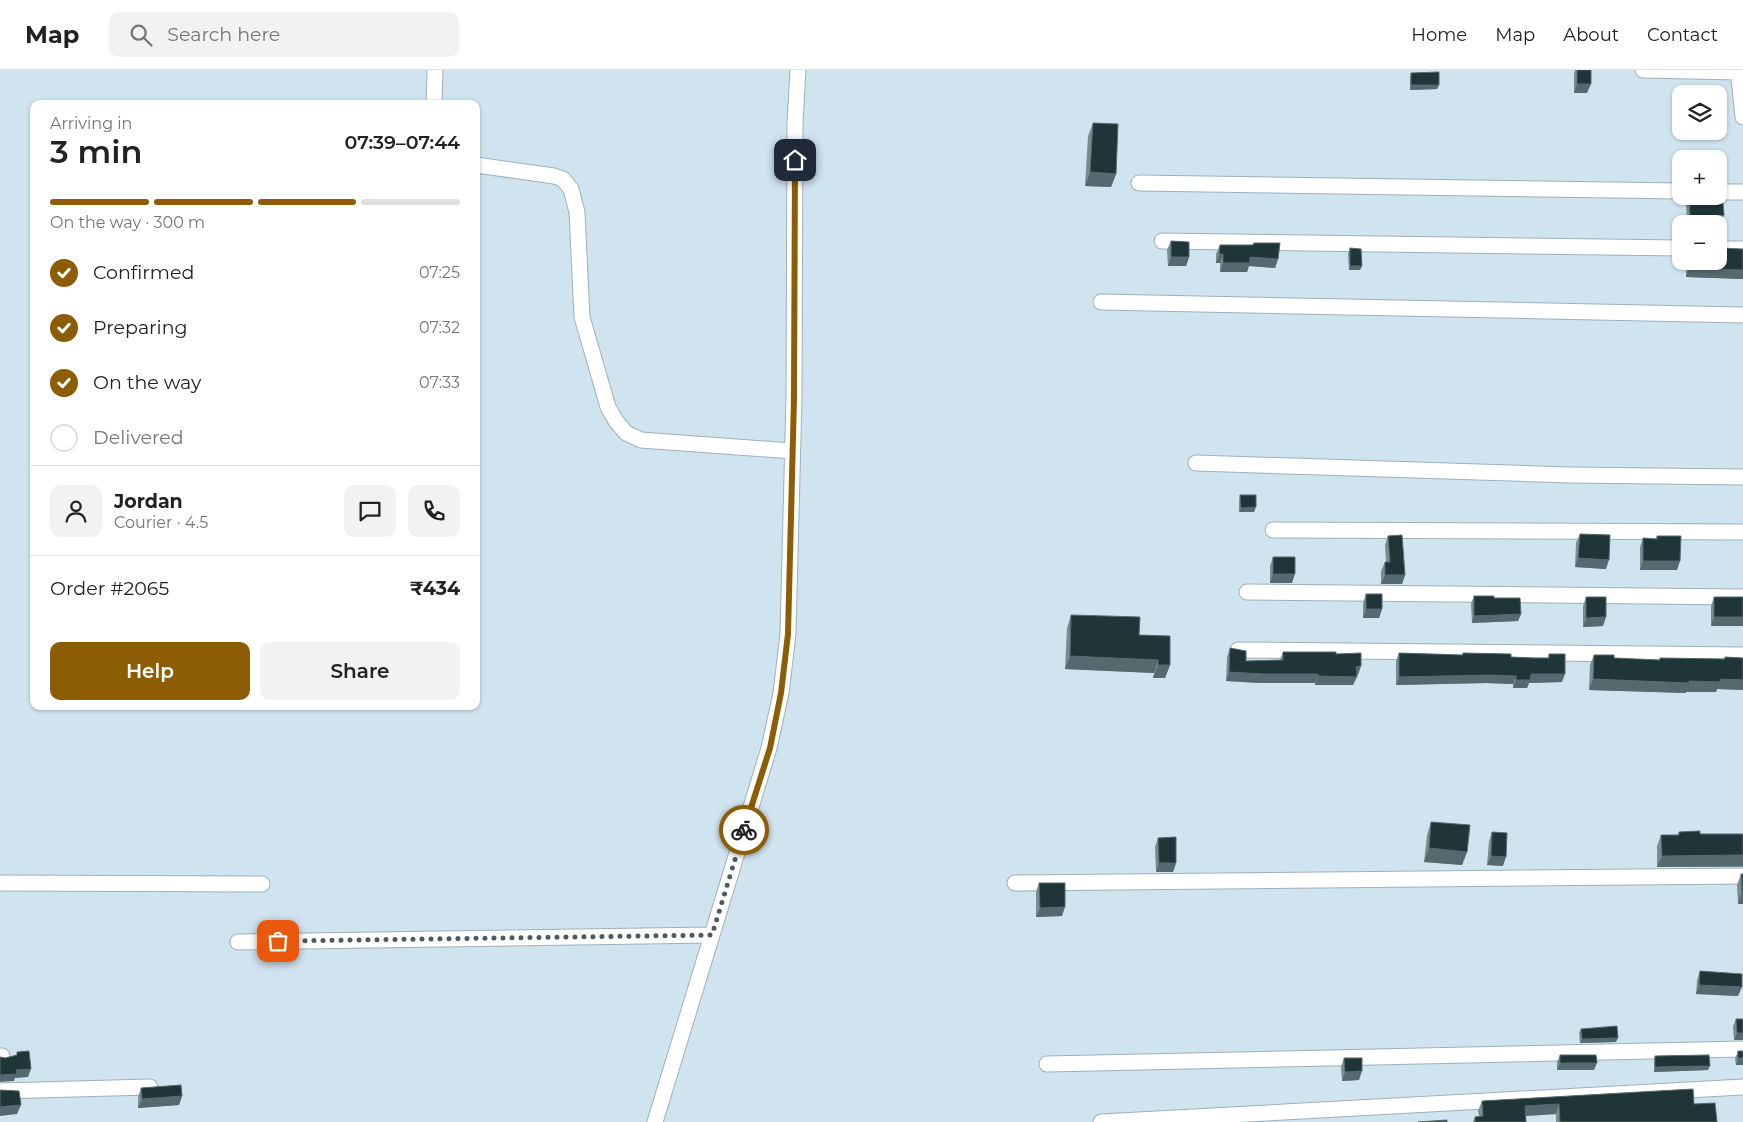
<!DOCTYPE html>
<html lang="en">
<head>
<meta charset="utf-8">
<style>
	:root { --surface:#fff; --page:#f2f2f2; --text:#222; --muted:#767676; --line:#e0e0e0; --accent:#8d5d05 }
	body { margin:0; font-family:Montserrat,sans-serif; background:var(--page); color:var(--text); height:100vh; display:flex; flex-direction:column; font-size:19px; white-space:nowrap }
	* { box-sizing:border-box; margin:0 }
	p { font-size:16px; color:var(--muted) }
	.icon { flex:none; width:28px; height:28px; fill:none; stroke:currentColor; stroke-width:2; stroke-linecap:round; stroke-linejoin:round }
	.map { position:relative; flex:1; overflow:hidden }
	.side { position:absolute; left:30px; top:30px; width:450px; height:610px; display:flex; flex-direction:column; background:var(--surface); border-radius:10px; box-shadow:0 1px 4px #0004 }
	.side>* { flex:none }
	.buttons { position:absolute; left:1672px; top:15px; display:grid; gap:10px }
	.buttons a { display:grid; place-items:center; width:55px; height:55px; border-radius:10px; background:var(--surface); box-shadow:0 1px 4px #0004; font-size:25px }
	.pin { position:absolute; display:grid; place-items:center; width:42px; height:42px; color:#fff; margin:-21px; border-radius:10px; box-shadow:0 2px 8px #0006 }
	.courier { position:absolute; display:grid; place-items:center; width:50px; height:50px; margin:-25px; border:4px solid #8d5d05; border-radius:50%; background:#fff; color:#222; box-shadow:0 1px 6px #0007 }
	.overview em { font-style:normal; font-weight:600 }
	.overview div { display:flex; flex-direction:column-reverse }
	.overview { display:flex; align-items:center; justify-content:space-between; height:85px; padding:0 20px }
	h1 { font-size:32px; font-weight:600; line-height:38px }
	.bar { display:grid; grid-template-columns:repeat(4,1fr); gap:8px 5px; align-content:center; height:60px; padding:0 20px }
	.bar i { height:6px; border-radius:4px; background:var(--line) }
	.bar .selected { background:var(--accent) }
	.bar p { grid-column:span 4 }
	.line { display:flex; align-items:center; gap:12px; padding:0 20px; border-top:1px solid var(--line) }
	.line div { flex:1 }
	.round { display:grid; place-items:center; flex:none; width:52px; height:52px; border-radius:10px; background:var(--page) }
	ol { padding:0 20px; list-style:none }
	li { display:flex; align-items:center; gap:15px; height:55px }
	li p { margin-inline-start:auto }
	li .icon { padding:5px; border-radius:50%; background:var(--accent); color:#fff; stroke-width:4 }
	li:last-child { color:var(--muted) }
	li i { width:28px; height:28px; border:2px solid var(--line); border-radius:50% }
	.action { display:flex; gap:10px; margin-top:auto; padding:10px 20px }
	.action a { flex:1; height:58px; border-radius:10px; background:var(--accent); color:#fff; font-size:20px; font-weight:600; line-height:58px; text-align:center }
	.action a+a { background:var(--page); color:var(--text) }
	header { display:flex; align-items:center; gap:30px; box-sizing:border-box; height:70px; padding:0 25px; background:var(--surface); border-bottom:1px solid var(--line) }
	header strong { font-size:24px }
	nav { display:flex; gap:28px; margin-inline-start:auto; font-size:18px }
	.search { width:350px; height:45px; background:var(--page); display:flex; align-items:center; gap:12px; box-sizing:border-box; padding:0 18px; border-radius:10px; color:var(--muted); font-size:19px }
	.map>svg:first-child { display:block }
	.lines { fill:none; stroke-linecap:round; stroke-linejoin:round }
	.street-casing { stroke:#9db0bb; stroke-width:17 }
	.street { stroke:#fff; stroke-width:15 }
	.wall { fill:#788c94 }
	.shaded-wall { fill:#556a6e }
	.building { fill:#203537; stroke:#556a6e }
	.done { stroke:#4e5960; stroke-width:5; stroke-dasharray:0 9 }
	.route { stroke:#8d5d05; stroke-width:6 }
</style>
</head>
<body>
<header>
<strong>Map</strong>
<div class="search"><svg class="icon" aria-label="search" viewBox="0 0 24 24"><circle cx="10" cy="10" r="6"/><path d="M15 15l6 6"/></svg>Search here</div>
<nav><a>Home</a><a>Map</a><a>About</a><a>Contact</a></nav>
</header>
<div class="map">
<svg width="1743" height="1052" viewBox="0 0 1743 1052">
	<rect width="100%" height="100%" fill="#d0e4f0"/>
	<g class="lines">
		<defs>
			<path id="street" d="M1643 0 1738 2
				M1738 0 1743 47
				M434 34 435 0
				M476 95 554 106 563 109 571 119 577 142 582 247 608 337 616 351 626 363 641 370 792 381
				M1139 113 1681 121
				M1719 122H1743
				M1162 171 1681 178
				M1719 179H1743
				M1101 232 1743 245
				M1196 393 1570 405 1743 407
				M1273 460 1743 462
				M1247 522 1743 527
				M1238 580 1743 585
				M0 813 262 814
				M1015 813 1743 806
				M238 872 712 865
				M0 986H2
				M1047 994 1743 979
				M0 1021 150 1017
				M655 1052 769 678 781 623 788 564 794 327 795 52 798 0
				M1101 1052 1743 1017"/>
		</defs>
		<use href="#street" class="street-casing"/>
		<use href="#street" class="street"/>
	</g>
	<path class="wall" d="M1575 0H1591L1587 23H1574V4Z
		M1411 3 1439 15 1437 19 1410 20V7Z
		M1093 53 1116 104 1111 117 1085 116 1088 66Z
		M1688 126H1719L1724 145 1720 154H1687L1686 133Z
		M1171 171 1189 187 1186 196H1168L1167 180Z
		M1254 173 1278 189 1275 198 1249 196 1247 202H1220V193H1216V184L1220 175H1253Z
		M1350 178 1362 196 1360 200H1349L1348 183Z
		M1743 179V209L1686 207V191H1719Z
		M1240 425 1254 442H1239V430Z
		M1580 464 1606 499 1575 497 1576 473Z
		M1388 466 1405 505 1402 514H1381V501L1385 492H1386L1385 475Z
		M1657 466 1677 500H1640V477L1643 468 1656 469Z
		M1273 487 1292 513H1270V496Z
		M1366 524 1382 539 1379 548H1363V533Z
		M1474 526 1494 528 1521 544 1518 551 1472 553 1471 534Z
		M1586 527 1603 556 1583 557V536Z
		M1714 527H1743V565V556H1711V536Z
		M1071 545 1139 565 1170 595 1165 608H1153L1154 603 1065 599 1067 558Z
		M1230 578 1246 591 1280 590 1283 582 1336 584 1358 605H1356L1353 615H1315V613H1260L1226 611 1227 587Z
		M1399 583 1462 585 1463 583 1511 587 1548 588 1549 584 1562 612 1529 613 1527 618H1513V614L1486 613 1396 615V591Z
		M1594 585 1614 588 1659 590 1660 588 1724 589 1725 587 1743 588V620L1717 619 1716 622H1686V623L1589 620 1590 595Z
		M1431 752 1467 782 1462 795 1424 792 1427 765Z
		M1492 762 1503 796 1487 795 1489 771Z
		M1679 762 1700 764H1743V797H1657V776L1661 765H1678Z
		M1158 768 1176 793 1173 802H1156L1155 777Z
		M1741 804H1743V834H1738L1737 815Z
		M1039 813 1062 846 1036 847V822Z
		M1700 901 1738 926 1696 924 1697 910Z
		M1736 949H1743V970H1734L1733 956Z
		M1581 959 1616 972 1580 973 1579 963Z
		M1738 981H1743V995H1736L1735 989Z
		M1560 985 1594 1000H1557V992Z
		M1655 986 1708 1000 1654 1002V990Z
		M1344 988 1359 1010 1342 1011 1341 997Z
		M141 1018 182 1026 179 1035 138 1038V1027Z
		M1482 1031 1694 1034 1717 1052H1556V1044L1526 1046V1052H1473L1475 1047 1479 1046 1478 1041Z"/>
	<path class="shaded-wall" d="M1577 14H1591L1587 23H1574Z
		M1411 15H1439L1437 19 1410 20Z
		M1090 102 1116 104 1111 117 1085 116Z
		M1724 145 1720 154H1688L1690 147Z
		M1219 184H1223L1220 193H1216Z
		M1171 187H1189L1186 196H1168Z
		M1250 187 1278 189 1275 198 1249 196 1247 202H1220L1223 193Z
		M1350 196H1362L1360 200H1349Z
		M1689 198 1743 200V209L1686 207Z
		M1256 437 1254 442H1239L1241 438Z
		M1578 488 1609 490 1606 499 1575 497Z
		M1643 491H1680L1677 500H1640Z
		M1273 504H1295L1292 513H1270Z
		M1385 505H1405L1402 514H1381Z
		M1366 539H1382L1379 548H1363Z
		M1521 544 1518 551 1472 553 1474 546Z
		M1606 547 1603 556 1583 557 1586 548Z
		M1714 547H1743V556H1711Z
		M1070 586 1158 590 1154 603 1065 599Z
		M1158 595H1170L1165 608H1153Z
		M1361 596 1358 605H1353L1356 597Z
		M1229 602 1318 604 1315 613H1260L1226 611Z
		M1531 604H1565L1562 612 1529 613 1527 618H1513L1516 610Z
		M1489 605 1516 606 1513 614 1486 613 1396 615 1399 607Z
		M1318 606 1357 607 1353 615H1315Z
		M1593 609 1689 611 1720 609 1743 610V620L1717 619 1716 622H1686V623L1589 620Z
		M1429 778 1467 782 1462 795 1424 792Z
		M1743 785V796L1657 797 1662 786Z
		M1491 786 1506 787 1503 796 1487 795Z
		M1159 793H1176L1173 802H1156Z
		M1742 822H1743V834H1738Z
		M1065 837 1062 846 1036 847 1040 838Z
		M1699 915 1742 917 1738 926 1696 924Z
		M1737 963H1743V970H1734Z
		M1618 968 1616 972 1580 973 1582 969Z
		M1738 988H1743V995H1736Z
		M1560 993H1597L1594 1000H1557Z
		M1710 996 1708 1000 1654 1002 1655 997Z
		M31 999 28 1007 15 1008 14 1011 0 1012V1005L16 1000Z
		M1362 1001 1359 1010 1342 1011 1345 1002Z
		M182 1026 179 1035 138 1038 142 1029Z
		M1559 1034 1556 1044 1522 1046 1525 1036Z
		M21 1035 17 1044 0 1046V1037Z"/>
	<path class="building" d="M1577 0H1591V14H1577Z
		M1439 2V15H1411V3Z
		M1093 53 1118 54 1116 104 1090 102Z
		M1719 122H1722L1724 145 1690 147 1689 126H1719Z
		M1171 171 1189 172V187H1171Z
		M1254 173H1280L1278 189 1250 187V193H1223V184H1219L1220 175H1253Z
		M1350 178 1361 179 1362 196H1350Z
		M1719 178 1743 179V200L1689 198V191H1719Z
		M1240 425H1256V437L1241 438Z
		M1580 464 1610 465 1609 490 1578 488Z
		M1402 465 1405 505H1385V492H1390L1388 466Z
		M1657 466H1681L1680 491H1643V468L1657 469Z
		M1273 487H1295V504H1273Z
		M1366 524H1382V539H1366Z
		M1474 526H1494V528H1520L1521 544 1474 546Z
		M1586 527H1606V547L1586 548Z
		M1714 527H1743V547H1714Z
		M1071 545 1140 547 1139 565 1170 566V595H1158V590L1070 586Z
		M1230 578 1246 581V591L1283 590V582H1336V584L1361 583V596L1356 597 1357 607 1318 606V604H1263L1229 602Z
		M1399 583 1463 585V583L1511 584V587L1534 588H1549V584H1565V604H1531L1530 610H1516V606L1489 605 1399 607Z
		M1594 585H1614V588L1660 590V588L1725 589V587L1743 588V610L1720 609V612L1689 611V613L1593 609Z
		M1431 752 1470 755 1467 782 1429 778Z
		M1700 761V764H1743V785L1662 786 1661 765H1679V762Z
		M1492 762 1507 763 1506 787 1491 786Z
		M1176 767V793H1159L1158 768Z
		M1741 804H1743V822H1742Z
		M1039 813H1065V837L1040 838Z
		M1700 901 1742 904V917L1699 915Z
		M1736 949H1743V963H1737Z
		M1617 956 1618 968 1582 969 1581 959Z
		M29 981 31 999 16 1000 17 1004 0 1005V987L5 988 17 985V982Z
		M1738 981H1743V988H1738Z
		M1560 985H1596L1597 993H1560Z
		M1709 985 1710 996 1655 997V986Z
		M1344 988H1362V1001L1345 1002Z
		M181 1015 182 1026 142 1029 141 1018Z
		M1693 1019 1694 1034 1715 1033 1717 1052H1560L1559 1034 1525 1036 1526 1052H1475V1047L1483 1046 1482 1031Z
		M0 1020 19 1021 21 1035 0 1037Z
		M1447 1050V1052H1418Z"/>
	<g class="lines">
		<path class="done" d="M278 871 712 865 744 760"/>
		<path class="route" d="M744 760 770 678 781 623 788 564 794 328 795 90"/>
	</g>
</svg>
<div class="buttons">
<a><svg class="icon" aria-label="layers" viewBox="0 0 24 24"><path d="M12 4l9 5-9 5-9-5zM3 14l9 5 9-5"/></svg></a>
<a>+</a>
<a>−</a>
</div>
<div class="pin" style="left:278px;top:871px;background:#ea580c"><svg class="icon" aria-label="bag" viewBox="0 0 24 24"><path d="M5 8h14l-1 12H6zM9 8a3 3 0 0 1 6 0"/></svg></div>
<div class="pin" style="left:795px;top:90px;background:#1f2937"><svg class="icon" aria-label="home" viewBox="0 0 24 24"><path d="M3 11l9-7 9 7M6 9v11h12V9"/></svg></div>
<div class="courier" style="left:744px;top:760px"><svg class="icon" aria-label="bike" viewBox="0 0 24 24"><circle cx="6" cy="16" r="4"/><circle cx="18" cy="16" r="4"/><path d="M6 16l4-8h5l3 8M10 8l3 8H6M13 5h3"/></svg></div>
<section class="side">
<div class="overview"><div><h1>3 min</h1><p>Arriving in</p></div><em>07:39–07:44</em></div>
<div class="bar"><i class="selected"></i><i class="selected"></i><i class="selected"></i><i></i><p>On the way · 300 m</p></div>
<ol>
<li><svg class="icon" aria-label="check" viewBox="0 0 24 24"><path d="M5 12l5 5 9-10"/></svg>Confirmed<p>07:25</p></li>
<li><svg class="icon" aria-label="check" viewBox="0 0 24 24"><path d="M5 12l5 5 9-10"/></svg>Preparing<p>07:32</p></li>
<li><svg class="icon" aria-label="check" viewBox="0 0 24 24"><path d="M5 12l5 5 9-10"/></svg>On the way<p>07:33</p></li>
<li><i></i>Delivered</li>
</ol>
<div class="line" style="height:90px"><a class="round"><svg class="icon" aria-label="person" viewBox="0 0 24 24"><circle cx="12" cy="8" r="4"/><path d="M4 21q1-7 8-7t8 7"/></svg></a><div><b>Jordan</b><p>Courier · 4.5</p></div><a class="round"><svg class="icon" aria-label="chat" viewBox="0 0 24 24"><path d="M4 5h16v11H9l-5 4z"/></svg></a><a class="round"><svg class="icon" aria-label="phone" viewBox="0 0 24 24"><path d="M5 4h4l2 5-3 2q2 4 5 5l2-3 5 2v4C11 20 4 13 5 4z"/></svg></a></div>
<div class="line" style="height:65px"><div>Order #2065</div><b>₹434</b></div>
<div class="action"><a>Help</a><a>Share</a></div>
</section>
</div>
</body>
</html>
